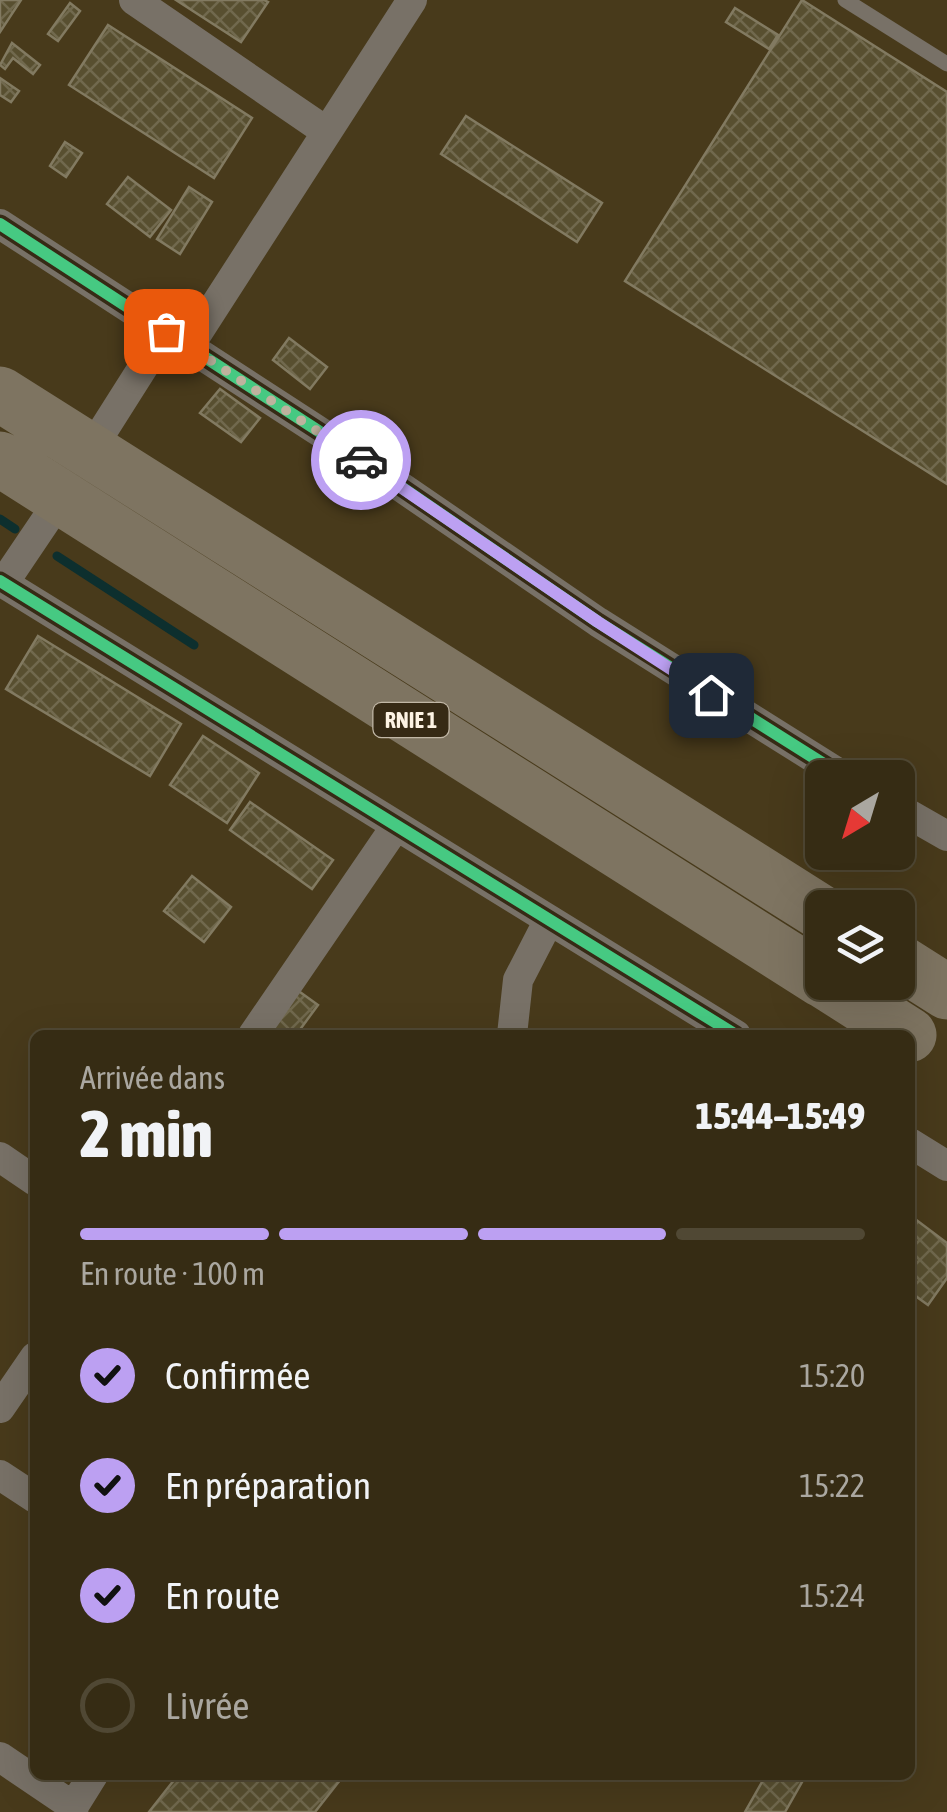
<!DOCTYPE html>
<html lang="fr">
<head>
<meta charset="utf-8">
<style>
	:root { --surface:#362c14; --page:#413822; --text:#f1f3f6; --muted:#aaa7a0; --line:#504834; --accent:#bca0f2 }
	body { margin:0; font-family:"Asap Condensed",sans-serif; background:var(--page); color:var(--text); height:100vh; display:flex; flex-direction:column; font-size:38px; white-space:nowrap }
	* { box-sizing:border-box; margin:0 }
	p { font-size:32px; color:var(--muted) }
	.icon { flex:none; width:55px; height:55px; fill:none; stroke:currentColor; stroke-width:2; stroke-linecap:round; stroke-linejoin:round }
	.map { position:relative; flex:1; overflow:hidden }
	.details { position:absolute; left:30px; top:1030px; width:885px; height:750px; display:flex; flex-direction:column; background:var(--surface); border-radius:15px; box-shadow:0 10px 40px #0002,0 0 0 2px var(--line) }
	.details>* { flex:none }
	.needle { width:65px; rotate:218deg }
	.buttons { position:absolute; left:805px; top:760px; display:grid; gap:20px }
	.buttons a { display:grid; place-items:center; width:110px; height:110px; border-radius:15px; background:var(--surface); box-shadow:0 10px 40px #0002,0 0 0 2px var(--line); font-size:50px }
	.pin { position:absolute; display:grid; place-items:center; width:85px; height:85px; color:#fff; margin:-42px; border-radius:20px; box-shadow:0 5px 15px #0006 }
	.courier { position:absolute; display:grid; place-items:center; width:100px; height:100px; margin:-50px; border:8px solid #bca0f2; border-radius:50%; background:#fff; color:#222; box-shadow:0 2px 12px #0007 }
	.summary em { font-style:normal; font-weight:800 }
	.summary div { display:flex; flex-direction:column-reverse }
	.summary { display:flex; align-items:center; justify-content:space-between; height:170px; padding:0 50px }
	h1 { font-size:65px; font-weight:800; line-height:75px }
	.bar { display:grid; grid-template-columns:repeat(4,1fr); gap:15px 10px; align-content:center; height:120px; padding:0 50px }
	.bar i { height:12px; border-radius:8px; background:var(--line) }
	.bar .selected { background:var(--accent) }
	.bar p { grid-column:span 4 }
	ol { padding:0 50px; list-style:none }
	li { display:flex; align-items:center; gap:30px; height:110px }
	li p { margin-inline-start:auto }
	li .icon { padding:10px; border-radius:50%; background:var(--accent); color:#111; stroke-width:4 }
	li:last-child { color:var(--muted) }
	li i { width:55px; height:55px; border:5px solid var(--line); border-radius:50% }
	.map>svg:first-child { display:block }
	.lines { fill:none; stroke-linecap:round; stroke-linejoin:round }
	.stream { stroke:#0d2f2e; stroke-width:9 }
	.building { fill:url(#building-cross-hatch); stroke:#827a61; stroke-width:2.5 }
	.lane { stroke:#787167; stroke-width:15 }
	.street { stroke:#787167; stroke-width:30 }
	.highway { stroke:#7e7461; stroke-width:55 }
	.cycleway-casing { stroke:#362a15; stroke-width:19 }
	.cycleway { stroke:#46c982; stroke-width:12 }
	.done { stroke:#beb29e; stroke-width:10; stroke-dasharray:0 18 }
	.route { stroke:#bca0f2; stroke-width:12 }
	.labels { text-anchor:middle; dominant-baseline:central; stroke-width:8; stroke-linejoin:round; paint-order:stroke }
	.shield { fill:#362a15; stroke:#c1b7a6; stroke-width:2.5 }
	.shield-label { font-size:22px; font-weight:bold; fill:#fdf3e4 }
</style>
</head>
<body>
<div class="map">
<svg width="947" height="1812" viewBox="0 0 947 1812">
	<defs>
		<pattern id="building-cross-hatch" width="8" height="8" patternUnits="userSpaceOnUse" patternTransform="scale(2.5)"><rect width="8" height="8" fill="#584f30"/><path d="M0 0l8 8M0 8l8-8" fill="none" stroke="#71694e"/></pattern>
	</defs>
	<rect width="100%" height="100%" fill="#483a1b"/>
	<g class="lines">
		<path class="stream" d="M0 519 15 529
			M57 556 194 645"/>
	</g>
	<path class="building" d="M0 0H21L0 32Z
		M176 0H264L268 2 241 42Z
		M802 0 947 92V484L625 281Z
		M70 3 80 11 58 41 48 34Z
		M735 8 778 35 769 49 726 22Z
		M108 25 252 118 214 178 69 85Z
		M12 43 40 65 33 74 13 58 5 69 0 65Z
		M0 78 19 91 11 102 0 95Z
		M466 116 602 203 577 242 441 154Z
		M65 142 82 153 66 177 50 166Z
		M128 177 171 210 150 237 107 204Z
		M189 187 212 202 180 254 157 239Z
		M289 338 327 367 310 389 273 360Z
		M220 389 260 418 241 442 200 413Z
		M38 636 181 724 150 776 6 689Z
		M203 736 259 773 227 823 170 785Z
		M250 802 333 860 312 889 230 830Z
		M192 876 231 907 204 942 164 911Z
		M293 987 318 1005 296 1035H268Z
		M915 1219 947 1243V1278L928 1305 910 1292V1226Z
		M178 1775H344L315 1812H149Z
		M766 1775H806L785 1812H745Z"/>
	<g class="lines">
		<path class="lane" d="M845 0 947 64"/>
		<path class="street" d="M134 0 327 132
			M0 224 337 443 598 622 846 778
			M189 346 412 0
			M90 451 166 331
			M0 581 736 1035
			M3 584 61 498
			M898 808 947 836
			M253 1035 396 826
			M512 1035 518 980 549 920
			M910 1143 947 1166
			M0 1157 35 1181
			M0 1408 35 1357
			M0 1475 35 1498
			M0 1757 74 1807
			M70 1812 93 1775"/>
		<path class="highway" d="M0 394 822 913
			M0 459 822 980
			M898 961 947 992
			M826 982 909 1035"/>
		<defs>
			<path id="cycleway" d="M0 224 337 443 598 622 846 778
				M0 581 736 1035"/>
		</defs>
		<use href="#cycleway" class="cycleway-casing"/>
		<use href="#cycleway" class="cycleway"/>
	</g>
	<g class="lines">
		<path class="done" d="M166 331 361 460"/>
		<path class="route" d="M361 460 598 622 711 695"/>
	</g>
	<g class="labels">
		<rect class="shield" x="373.5" y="703" width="75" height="34" rx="8"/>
		<g class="shield-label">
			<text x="411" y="720">RNIE 1</text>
		</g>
	</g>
</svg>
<div class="buttons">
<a><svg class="needle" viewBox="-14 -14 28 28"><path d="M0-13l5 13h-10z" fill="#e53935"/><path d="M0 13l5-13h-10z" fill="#aaa7a0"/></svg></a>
<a><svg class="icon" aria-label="layers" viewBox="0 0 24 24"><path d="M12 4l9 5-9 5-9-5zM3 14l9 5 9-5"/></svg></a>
</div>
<div class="pin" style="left:166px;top:331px;background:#ea580c"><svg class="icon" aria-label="bag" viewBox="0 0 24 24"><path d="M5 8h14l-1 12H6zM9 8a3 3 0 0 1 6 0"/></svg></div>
<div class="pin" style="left:711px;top:695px;background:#1f2937"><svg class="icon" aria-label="home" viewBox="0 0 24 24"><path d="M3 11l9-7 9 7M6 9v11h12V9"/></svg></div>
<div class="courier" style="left:361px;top:460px"><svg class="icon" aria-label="car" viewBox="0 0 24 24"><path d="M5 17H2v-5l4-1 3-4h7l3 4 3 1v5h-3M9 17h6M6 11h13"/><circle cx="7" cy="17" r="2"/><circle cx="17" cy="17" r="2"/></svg></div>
<section class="details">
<div class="summary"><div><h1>2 min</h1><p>Arrivée dans</p></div><em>15:44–15:49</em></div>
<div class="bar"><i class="selected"></i><i class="selected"></i><i class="selected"></i><i></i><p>En route · 100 m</p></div>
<ol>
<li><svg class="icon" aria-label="check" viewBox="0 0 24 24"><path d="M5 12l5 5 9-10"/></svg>Confirmée<p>15:20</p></li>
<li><svg class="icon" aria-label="check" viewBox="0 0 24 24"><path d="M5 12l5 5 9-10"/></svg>En préparation<p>15:22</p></li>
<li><svg class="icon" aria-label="check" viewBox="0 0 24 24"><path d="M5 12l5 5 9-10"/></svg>En route<p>15:24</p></li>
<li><i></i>Livrée</li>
</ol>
</section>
</div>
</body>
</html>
